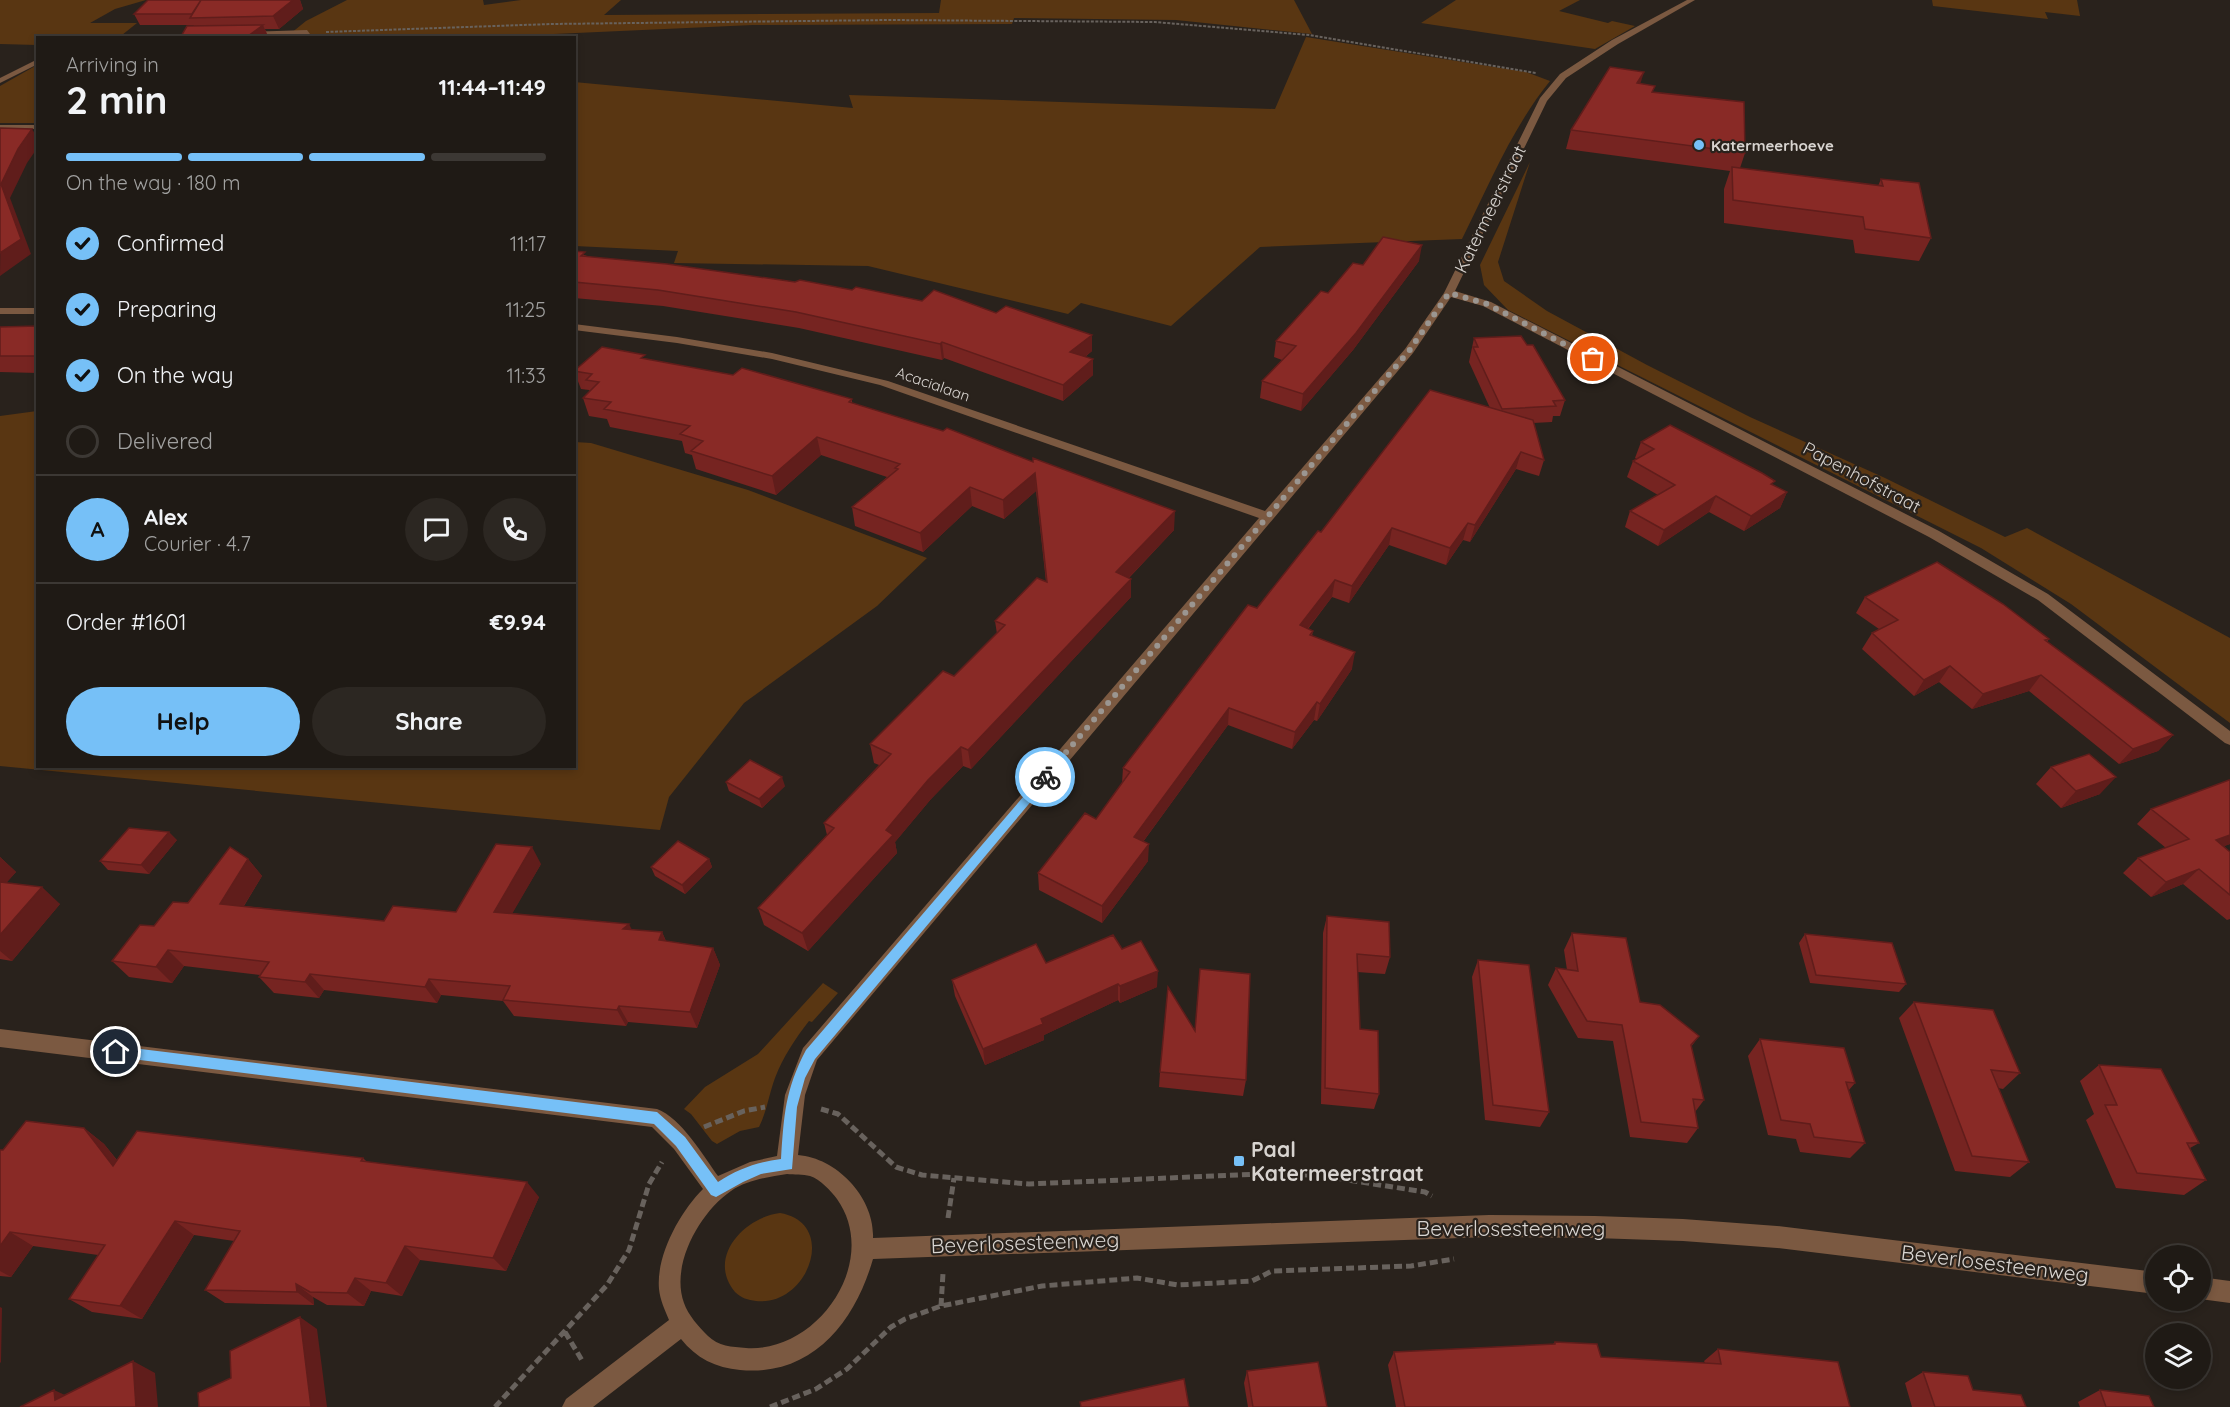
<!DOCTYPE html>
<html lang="en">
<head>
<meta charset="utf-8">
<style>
	:root { --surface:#1f1a15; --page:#2c2722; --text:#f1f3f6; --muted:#a1a1a0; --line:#3c3834; --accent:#76c0f7 }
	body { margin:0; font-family:Quicksand,sans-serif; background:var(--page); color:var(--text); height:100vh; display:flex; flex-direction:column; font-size:22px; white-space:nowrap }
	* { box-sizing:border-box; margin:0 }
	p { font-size:20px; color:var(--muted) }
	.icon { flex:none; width:33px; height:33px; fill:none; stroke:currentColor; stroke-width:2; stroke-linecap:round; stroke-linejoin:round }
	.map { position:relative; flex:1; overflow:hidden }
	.sheet { position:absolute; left:36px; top:36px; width:540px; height:732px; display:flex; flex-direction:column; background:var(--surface); border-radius:0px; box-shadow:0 3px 9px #0003,0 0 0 2px var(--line) }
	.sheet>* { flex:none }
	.buttons { position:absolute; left:2145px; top:1245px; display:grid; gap:12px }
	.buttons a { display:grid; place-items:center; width:66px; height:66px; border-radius:50%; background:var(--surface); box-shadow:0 3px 9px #0003,0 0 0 2px var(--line); font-size:30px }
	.pin { position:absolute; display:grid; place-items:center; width:51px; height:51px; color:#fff; margin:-26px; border:3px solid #fff; border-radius:50%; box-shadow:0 2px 6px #0007 }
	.courier { position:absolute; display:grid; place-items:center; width:60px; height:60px; margin:-30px; border:4px solid #76c0f7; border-radius:50%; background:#fff; color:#222; box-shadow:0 2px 8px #0007 }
	.head em { font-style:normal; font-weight:700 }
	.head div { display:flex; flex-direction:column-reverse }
	.head { display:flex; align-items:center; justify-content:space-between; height:102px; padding:0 30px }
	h1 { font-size:39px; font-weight:700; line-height:45px }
	.bar { display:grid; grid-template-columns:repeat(4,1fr); gap:9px 6px; align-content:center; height:72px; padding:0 30px }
	.bar i { height:8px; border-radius:4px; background:var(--line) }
	.bar .on { background:var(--accent) }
	.bar p { grid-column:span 4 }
	.line { display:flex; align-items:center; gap:15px; padding:0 30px; border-top:2px solid var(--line) }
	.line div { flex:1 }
	.round { display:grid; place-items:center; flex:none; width:63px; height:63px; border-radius:32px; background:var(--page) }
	ol { padding:0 30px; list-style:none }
	li { display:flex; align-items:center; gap:18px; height:66px }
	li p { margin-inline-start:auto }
	li .icon { padding:6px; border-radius:50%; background:var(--accent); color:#111; stroke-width:4 }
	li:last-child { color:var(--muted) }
	li i { width:33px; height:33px; border:3px solid var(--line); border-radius:50% }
	.primary-button { display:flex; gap:12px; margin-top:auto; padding:12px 30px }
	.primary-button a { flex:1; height:69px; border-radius:36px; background:var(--accent); color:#111; font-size:24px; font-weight:700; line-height:69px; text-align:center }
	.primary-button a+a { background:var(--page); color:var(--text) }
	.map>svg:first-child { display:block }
	.green { fill:#593612 }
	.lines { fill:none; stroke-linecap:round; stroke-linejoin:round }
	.path-far1 { stroke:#68625d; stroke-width:2; stroke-dasharray:3 1.5; stroke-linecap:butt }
	.path { stroke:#68625d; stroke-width:5; stroke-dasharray:8 4; stroke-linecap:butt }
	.minor { fill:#7b5941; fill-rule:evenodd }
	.wall { fill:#762421 }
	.shaded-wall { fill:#601d1b }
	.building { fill:#892a26; stroke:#601d1b; stroke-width:1.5 }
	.route { fill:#76c0f7 }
	.done { stroke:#9b9691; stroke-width:6; stroke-dasharray:0 10.8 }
	.poi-dot { fill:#76c0f7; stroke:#29221c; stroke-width:2 }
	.labels { text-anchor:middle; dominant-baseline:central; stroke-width:4.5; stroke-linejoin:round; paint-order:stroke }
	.far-poi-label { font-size:15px; font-weight:bold; fill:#d8d4d0; stroke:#29221c; text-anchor:start }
	.far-street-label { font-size:15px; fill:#d8d4d0; stroke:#29221c }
	.street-label { font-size:18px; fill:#d8d4d0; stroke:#29221c }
	.near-poi-label { font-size:21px; font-weight:bold; fill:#d8d4d0; stroke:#29221c; text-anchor:start }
	.near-street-label { font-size:21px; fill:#d8d4d0; stroke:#29221c }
</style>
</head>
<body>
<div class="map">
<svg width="2230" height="1407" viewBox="0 0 2230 1407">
	<rect width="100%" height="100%" fill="#29221c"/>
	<path class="green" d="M0 0H146L115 9 90 23H137L122 35 38 38 37 45 0 44Z
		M347 0H483L484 5 521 0H621L604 15 939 13 941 0H1294L1312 34 1176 20 1014 18 1012 24 753 25 532 35 522 38H285L306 21Z
		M1456 0H1580L1559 11 1608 23 1612 21 1635 26 1595 49 1421 23Z
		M1932 0H2077L2080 16 2045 12 2048 19 1933 6Z
		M1306 37 1526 72 1550 81C1512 128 1489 185 1462 239L1260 247 1171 326 1081 303 1068 314 868 266 674 263 678 251 575 246 574 82 853 108 849 95 1275 109Z
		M37 65V123H0V86Z
		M1530 162 1498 262 1504 281 1547 311 1647 365 1750 417 1885 478 2005 537 2027 528 2230 638V723L2071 604 1981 548 1508 310 1484 285 1480 265Z
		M37 411 38 766H574L575 442 591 443 748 490 927 558 877 606 744 703 669 797 660 830 0 766V416Z
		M823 983 838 993 812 1022 809 1021C795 1039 783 1057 775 1078 769 1094 767 1111 759 1127L740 1131 717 1144 712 1141 691 1114 684 1109 705 1087 758 1054Z
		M780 1213C839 1223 808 1307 756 1301 748 1300 741 1298 735 1292 706 1257 745 1217 780 1213Z"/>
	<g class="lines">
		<path class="path-far1" d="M326 32 551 24 889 20 1155 22 1309 35 1536 73"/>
		<path class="path" d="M821 1109 838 1114 896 1167 922 1175 1029 1184 1260 1174 1316 1175 1425 1192 1432 1196
			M704 1127 744 1111 765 1107
			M948 1218 954 1178
			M941 1306 943 1273
			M565 1332 583 1362
			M495 1407 607 1285 629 1250 649 1184 662 1162
			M770 1407 816 1389 847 1369 891 1327 905 1319 941 1306 1042 1286 1137 1278 1178 1285 1252 1281 1272 1271 1411 1266 1454 1259"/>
		<path class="minor" d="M1687 0H1695L1618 44 1566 78 1547 101 1455 291 1491 302 1939 531 2048 594 2230 731V745L2225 743 2038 600 1929 537 1483 306 1451 297 1413 353 817 1060 805 1095 798 1155C837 1158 875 1198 873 1238L1489 1215 1595 1216 1683 1219 1777 1226 2156 1272V1294L1777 1248 1683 1241 1595 1238 1489 1237 873 1259C855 1322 812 1377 740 1370 716 1368 696 1358 681 1339L593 1407H562L566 1399 669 1320C665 1310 660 1300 659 1289 656 1255 680 1212 703 1189L674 1149 652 1127 0 1047V1029L657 1109C681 1118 703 1155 718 1176L750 1162 777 1156 785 1095 803 1048 1259 518 880 385 772 359 677 343 574 330V324L677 337 772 353 888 381 1265 511 1405 349 1444 293 1540 98 1560 74 1612 40ZM787 1174C794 1175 803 1174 810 1176 820 1179 831 1191 837 1199 881 1261 818 1353 746 1348 732 1347 718 1346 708 1336 699 1327 688 1315 684 1303 670 1265 700 1212 731 1191 747 1180 768 1177 787 1174Z
			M307 30 310 34 247 36 243 34 247 32Z
			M199 34 202 38H124L127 36Z
			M38 59V64L0 83V78Z
			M0 125H38V129H0Z
			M0 308H38V314H0Z
			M2200 1277 2230 1281V1303L2200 1299Z"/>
	</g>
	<path class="wall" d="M148 0H300L303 9 279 29H265L268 36 194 26V25H140L134 14Z
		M1640 84 1745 153 1740 168 1878 186 1881 179 1931 238 1919 261 1855 253 1853 240 1724 223V189L1730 171 1566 149 1571 130Z
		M574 251 587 256 1092 351 1085 357 1093 359V375L1063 401 944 358 942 360 799 328 663 306 574 298Z
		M1419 261 1353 350 1301 411 1260 398 1262 381 1282 360 1274 357 1276 341 1328 293 1363 265Z
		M38 326V373L0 372V327Z
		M1474 338 1565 400 1560 416H1553L1552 422 1533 423 1544 460 1539 476 1516 469 1470 542 1463 540 1446 565 1389 545 1349 603 1332 597 1308 629 1313 631 1312 636 1352 669 1317 721 1314 720 1292 749 1228 725 1143 842 1148 861 1102 923 1039 890 1038 873 1096 819 1122 783 1123 768 1321 532 1490 408 1469 362Z
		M647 359 852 399V403L1174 530 1129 578 1131 597 971 769 963 766 931 799 895 842 897 853 808 951 764 925 758 908 827 835 824 823 879 765 874 763 870 744 954 676 997 634 995 621 1046 582 1036 491 1004 519 972 506 923 552 855 526 852 507 887 477 821 455 776 495 696 469 692 455 685 453 682 441 610 427 607 419 589 416 583 398 590 391 589 390 581 389 574 371Z
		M1641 442 1773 485 1787 492 1780 508 1744 531 1709 512 1658 546 1625 527 1630 511 1658 495 1627 477 1633 461 1637 459 1635 458Z
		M1865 597 2049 639 2047 642 2173 735 2158 751 2119 764 2029 691 1972 709 1939 682 1914 696 1862 649 1872 633 1879 629 1856 613Z
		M2051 767 2100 794 2061 808 2036 784Z
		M2230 780V844L2224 846 2230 852V919L2227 920 2183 884 2151 897 2123 873 2138 858 2166 848 2137 824 2151 809Z
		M726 782 785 786 762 808 729 791Z
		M177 840 149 874 108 870 100 861Z
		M0 857 16 872 6 883 60 904 12 961 0 959Z
		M248 859 262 876 244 906 384 921 456 912 541 864 512 913 632 930 662 932 666 941 713 948 720 965 697 1028 628 1022 626 1026 514 1016 503 1001 441 995 437 1003 324 990 319 998 274 993 259 977 260 975 184 966 172 983 129 977 112 961 154 926Z
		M709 859 712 867 685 894 655 876 651 867Z
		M1327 916 1390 957 1385 974 1357 972 1360 1029 1379 1094 1374 1109 1321 1104 1323 933Z
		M1572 933 1640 1002 1699 1036 1691 1047 1704 1100 1695 1112 1698 1128 1687 1143 1630 1137 1613 1041 1578 1038 1548 985 1556 968 1567 970 1564 950Z
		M1805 934 1906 984 1899 992 1810 983 1799 943Z
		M1122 949 1157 987 1120 1003 1118 1000 1044 1035V1040L985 1065 955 996 952 980Z
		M1478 960 1549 1112 1540 1127 1485 1120 1472 977Z
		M1914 1002 2020 1073 2003 1089 1998 1088 2029 1162 2010 1177 1955 1171 1899 1018Z
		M1195 1031 1246 1080 1243 1096 1159 1087 1160 1072Z
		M1760 1039 1855 1083 1849 1090 1865 1143 1850 1158 1800 1152 1796 1139 1768 1135 1748 1056Z
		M2099 1065 2199 1143 2190 1148 2206 1180 2184 1195 2116 1188 2086 1120 2094 1114 2080 1081Z
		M84 1128 104 1144 117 1160 363 1158 367 1162 539 1197 506 1271 420 1260 402 1296 371 1291 364 1306 327 1305 313 1297 314 1305 225 1303 205 1290 234 1241 194 1235 142 1319 92 1312 69 1299 98 1255 33 1246 11 1277 0 1276V1150H3Z
		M1555 1342 1601 1357 1705 1363 1704 1361 1718 1349 1850 1407H1396L1388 1365 1394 1352 1553 1344Z
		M1247 1371 1327 1407H1248L1244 1383Z
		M1923 1372 1973 1390 2026 1407H1912L1905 1383Z
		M2100 1390 2154 1407H2080L2078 1402Z"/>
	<path class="shaded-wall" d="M293 0H300L303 9 279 29 273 16Z
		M263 25 268 37 248 36Z
		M1644 72 1638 91 1637 83Z
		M32 129 38 139V147L27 163 10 198 31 254 0 276 1 184 18 149Z
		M1422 245 1419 261 1353 350 1301 411 1303 394Z
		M1092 335V351L1071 368 1070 352Z
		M942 342 944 358 942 360 940 344Z
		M1093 359V375L1063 401V385Z
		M817 437 821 455 776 495 772 476Z
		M1521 452 1516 469 1470 542 1475 525Z
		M1035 473 1036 491 1004 519 1003 500Z
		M970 487 972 506 923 552 920 533Z
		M1787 492 1780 508 1744 531 1751 516Z
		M1716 496 1709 512 1658 546 1664 530Z
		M1175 511 1174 530 1116 591V572Z
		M1468 523 1463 540 1446 565 1450 548Z
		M1392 528 1389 545 1349 603 1352 586Z
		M1131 579V597L971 769 968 750Z
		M1335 580 1332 597 1297 642 1300 625Z
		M1355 652 1352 669 1317 721 1320 704Z
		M1950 666 1939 682 1914 696 1924 680Z
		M2041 675 2029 691 1972 709 1983 694Z
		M1317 702 1314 720 1292 749 1295 732Z
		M1229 708 1228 725 1134 854V837Z
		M2173 735 2158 751 2119 764 2133 749Z
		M961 747 963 766 931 799 895 842 897 853 808 951 802 933 886 830 928 780Z
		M782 777 785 786 762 808 759 799Z
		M2116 777 2100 794 2061 808 2076 791Z
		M169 832 177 840 149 874 141 865Z
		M2230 835V844L2201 855 2216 840Z
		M1149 844 1148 861 1102 923V906Z
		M532 847 541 864 504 928 494 912Z
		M0 857 16 872 0 890Z
		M248 859 262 876 235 920 220 904Z
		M709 859 712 867 685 894 682 885Z
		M2199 869 2183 884 2151 897 2166 882Z
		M42 887 60 904 12 961 0 951V935Z
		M629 924 637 940 623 929Z
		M662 932 669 949 659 940Z
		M713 948 720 965 697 1028 690 1012Z
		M168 950 184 966 172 983 156 967Z
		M1158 971 1157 987 1120 1003V986Z
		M310 974 324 990 319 998 305 982Z
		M429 979 441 995 437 1003 425 987Z
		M1118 984V1000L1044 1035V1040L985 1065 983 1049 1041 1019Z
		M619 1006 628 1022 626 1026 617 1010Z
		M84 1128 104 1144 133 1181 113 1166Z
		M527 1182 539 1197 506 1271 493 1258Z
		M175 1221 194 1235 142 1319 120 1306Z
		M10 1232 33 1246 11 1277 0 1271V1246Z
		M405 1246 420 1260 402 1296 386 1283Z
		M355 1278 371 1291 364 1306 347 1293Z
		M296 1284 313 1297 314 1305 297 1292Z
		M0 1307 2 1308 1 1362 0 1363Z
		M300 1317 317 1329 327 1407H311Z
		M133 1361 155 1373 158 1407H136Z
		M54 1390 78 1401 55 1400Z"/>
	<path class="building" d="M148 0H201L192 14H134Z
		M201 0H293L273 16 190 18Z
		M263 25 248 36 277 37 180 38 187 26Z
		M1610 67 1644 72 1637 83 1655 86 1652 92 1744 102 1745 153 1571 130Z
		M0 128 32 129 18 149 1 184 21 239 0 253Z
		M1732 167 1883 186 1881 179 1919 183 1931 238 1865 229 1863 217 1733 200Z
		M1383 237 1422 245 1356 333 1303 394 1262 381 1296 346 1276 341 1321 291 1328 293 1353 263 1363 265Z
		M574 251 585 252 581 256 667 264 795 282 800 280 852 290 856 287 922 301 934 290 996 313 1006 306 1092 335 1070 352 1093 359 1063 385 942 342 940 344 796 312 658 290 574 282Z
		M38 326V356H0V327Z
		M1521 336 1527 345H1533L1565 400 1553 401 1556 406 1502 409 1473 347H1478L1474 338Z
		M602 347 645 355 641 358 733 375 742 368 852 399 849 402 943 431 947 428 1033 462V458L1175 511 1116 572 1131 579 968 750 961 747 928 780 886 830 893 835 802 933 758 908 834 828 824 823 891 754 870 744 943 671 954 676 1005 625 995 621 1037 578 1047 582 1035 473 1003 500 970 487 920 533 852 507 898 469 895 468 900 464 817 437 772 476 691 451 703 441 680 434 690 426 604 409 611 402 583 398 599 382 586 380 592 374 574 371Z
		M1430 390 1533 420 1544 460 1521 452 1475 525 1468 523 1450 548 1392 528 1352 586 1335 580 1300 625 1313 631 1310 635 1355 652 1320 704 1317 702 1295 732 1229 708 1134 837 1149 844 1102 906 1038 873 1085 813 1096 819 1130 772 1123 768 1248 605 1257 608 1318 531 1321 532Z
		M1670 425 1762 473 1775 481 1771 484 1787 492 1751 516 1716 496 1664 530 1630 511 1675 485 1633 461 1654 449 1641 442Z
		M1937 562 2003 604 2049 639 2045 640 2173 735 2133 749 2041 675 1983 694 1950 666 1924 680 1872 633 1898 620 1865 597Z
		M2089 754 2116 777 2076 791 2051 767Z
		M750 760 782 777 759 799 726 782Z
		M2229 780H2230V835L2216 840 2230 852V895L2199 869 2166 882 2138 858 2189 839 2151 809Z
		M129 828 169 832 141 865 100 861Z
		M678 841 709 859 682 885 651 867Z
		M496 844 532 847 494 912 629 924 623 929 662 932 659 940 713 948 690 1012 619 1006 617 1010 503 1000 510 986 429 979 425 987 310 974 305 982 259 977 269 962 168 950 156 967 112 961 140 925 154 926 173 902 188 903 230 847 248 859 220 904 384 921 393 906 456 912Z
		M0 882 42 887 0 935Z
		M1327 916 1389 922 1390 957 1357 954 1360 1029 1378 1031 1379 1094 1325 1088Z
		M1572 933 1626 938 1640 1002 1660 1005 1699 1036 1691 1045 1704 1100 1693 1099 1698 1128 1641 1122 1622 1025 1587 1021 1556 968 1578 971Z
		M1805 934 1892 943 1906 984 1816 975Z
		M1113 935 1122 949 1141 941 1158 971 1120 986 1118 984 1041 1019 1043 1024 983 1049 952 980 1036 944 1046 963Z
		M1478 960 1529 965 1549 1112 1493 1105Z
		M1200 969 1250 974 1246 1080 1160 1072 1168 987 1195 1031Z
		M1914 1002 1993 1010 2020 1073 1991 1070 2029 1162 1972 1156Z
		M1760 1039 1844 1048 1855 1083 1846 1082 1865 1143 1814 1137 1810 1124 1781 1120Z
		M2099 1065 2161 1069 2199 1143H2187L2206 1180 2137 1173 2105 1105H2117Z
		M26 1121 84 1128 113 1166 137 1131 363 1158 361 1161 527 1182 493 1258 405 1246 386 1283 355 1278 347 1293 310 1292 296 1284 297 1292 205 1290 240 1231 175 1221 120 1306 69 1299 105 1245 10 1232 0 1246V1150H3Z
		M300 1317 311 1407H199L198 1393 231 1378 230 1351Z
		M1555 1342 1597 1344 1601 1357 1721 1364 1718 1349 1838 1362 1850 1407H1405L1394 1352 1555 1344Z
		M133 1361 136 1407H20L54 1390 55 1400Z
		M1318 1362 1327 1407H1253L1247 1371Z
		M1923 1372 1968 1376 1973 1390 2021 1395 2026 1407H1935Z
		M1184 1379 1189 1407H1081L1080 1402Z
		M2100 1390 2149 1396 2154 1407H2106Z"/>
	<path class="route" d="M1045 773 1051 777 1049 780 815 1059 805 1078 797 1107 792 1169 761 1174 743 1182 716 1197 711 1195 676 1146 654 1124 116 1057 110 1052 116 1046 657 1112 685 1137 718 1182C738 1169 758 1162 781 1159 784 1115 785 1090 806 1050L1042 775Z"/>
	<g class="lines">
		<path class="done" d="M1045 777 1409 351 1449 293 1487 304 1593 359"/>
	</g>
	<g class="poi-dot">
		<circle cx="1699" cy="145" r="6"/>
		<rect x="1233" y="1155" width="12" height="12" rx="3"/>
	</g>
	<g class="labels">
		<g class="far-poi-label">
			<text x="1711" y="145">Katermeerhoeve</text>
		</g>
		<g class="far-street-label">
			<text transform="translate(933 384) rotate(19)">Acacialaan</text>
		</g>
		<g class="street-label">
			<text transform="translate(1490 209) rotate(-64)">Katermeerstraat</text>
			<text transform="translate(1862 477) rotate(28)">Papenhofstraat</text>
		</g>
		<g class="near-poi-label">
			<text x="1251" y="1149">Paal<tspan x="1251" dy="24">Katermeerstraat</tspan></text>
		</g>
		<g class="near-street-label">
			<text x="1511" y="1228">Beverlosesteenweg</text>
			<text transform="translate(1025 1242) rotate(-2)">Beverlosesteenweg</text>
			<text transform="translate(1995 1263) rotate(7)">Beverlosesteenweg</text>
		</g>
	</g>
</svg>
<div class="buttons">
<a><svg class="icon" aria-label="locate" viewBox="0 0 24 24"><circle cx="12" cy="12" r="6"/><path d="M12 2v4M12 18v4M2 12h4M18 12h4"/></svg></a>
<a><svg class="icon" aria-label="layers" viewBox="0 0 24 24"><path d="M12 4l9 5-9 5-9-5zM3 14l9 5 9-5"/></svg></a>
</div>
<div class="pin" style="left:1593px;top:359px;background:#ea580c"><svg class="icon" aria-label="bag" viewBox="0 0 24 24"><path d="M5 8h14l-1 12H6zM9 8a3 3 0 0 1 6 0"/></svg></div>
<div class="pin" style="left:116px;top:1052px;background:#1f2937"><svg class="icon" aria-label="home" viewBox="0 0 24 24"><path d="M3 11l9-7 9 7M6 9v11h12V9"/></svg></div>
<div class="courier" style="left:1045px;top:777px"><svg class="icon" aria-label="bike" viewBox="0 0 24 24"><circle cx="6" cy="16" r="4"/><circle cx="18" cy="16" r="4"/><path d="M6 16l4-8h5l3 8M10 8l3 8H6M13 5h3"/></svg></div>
<section class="sheet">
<div class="head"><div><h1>2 min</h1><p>Arriving in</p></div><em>11:44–11:49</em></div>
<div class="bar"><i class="on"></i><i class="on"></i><i class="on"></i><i></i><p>On the way · 180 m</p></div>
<ol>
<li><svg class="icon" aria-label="check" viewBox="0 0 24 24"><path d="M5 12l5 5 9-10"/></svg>Confirmed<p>11:17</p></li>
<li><svg class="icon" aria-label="check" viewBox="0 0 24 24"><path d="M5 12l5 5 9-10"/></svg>Preparing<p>11:25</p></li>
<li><svg class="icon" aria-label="check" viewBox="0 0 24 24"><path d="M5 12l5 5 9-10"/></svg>On the way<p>11:33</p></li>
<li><i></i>Delivered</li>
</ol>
<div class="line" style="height:108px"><b class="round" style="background:var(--accent);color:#111">A</b><div><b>Alex</b><p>Courier · 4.7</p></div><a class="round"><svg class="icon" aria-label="chat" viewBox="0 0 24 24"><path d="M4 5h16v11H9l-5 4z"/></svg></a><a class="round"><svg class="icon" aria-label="phone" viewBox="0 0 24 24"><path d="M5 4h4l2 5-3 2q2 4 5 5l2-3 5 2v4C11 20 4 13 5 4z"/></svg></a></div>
<div class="line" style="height:78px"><div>Order #1601</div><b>€9.94</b></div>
<div class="primary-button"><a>Help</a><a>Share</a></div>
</section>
</div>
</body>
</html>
